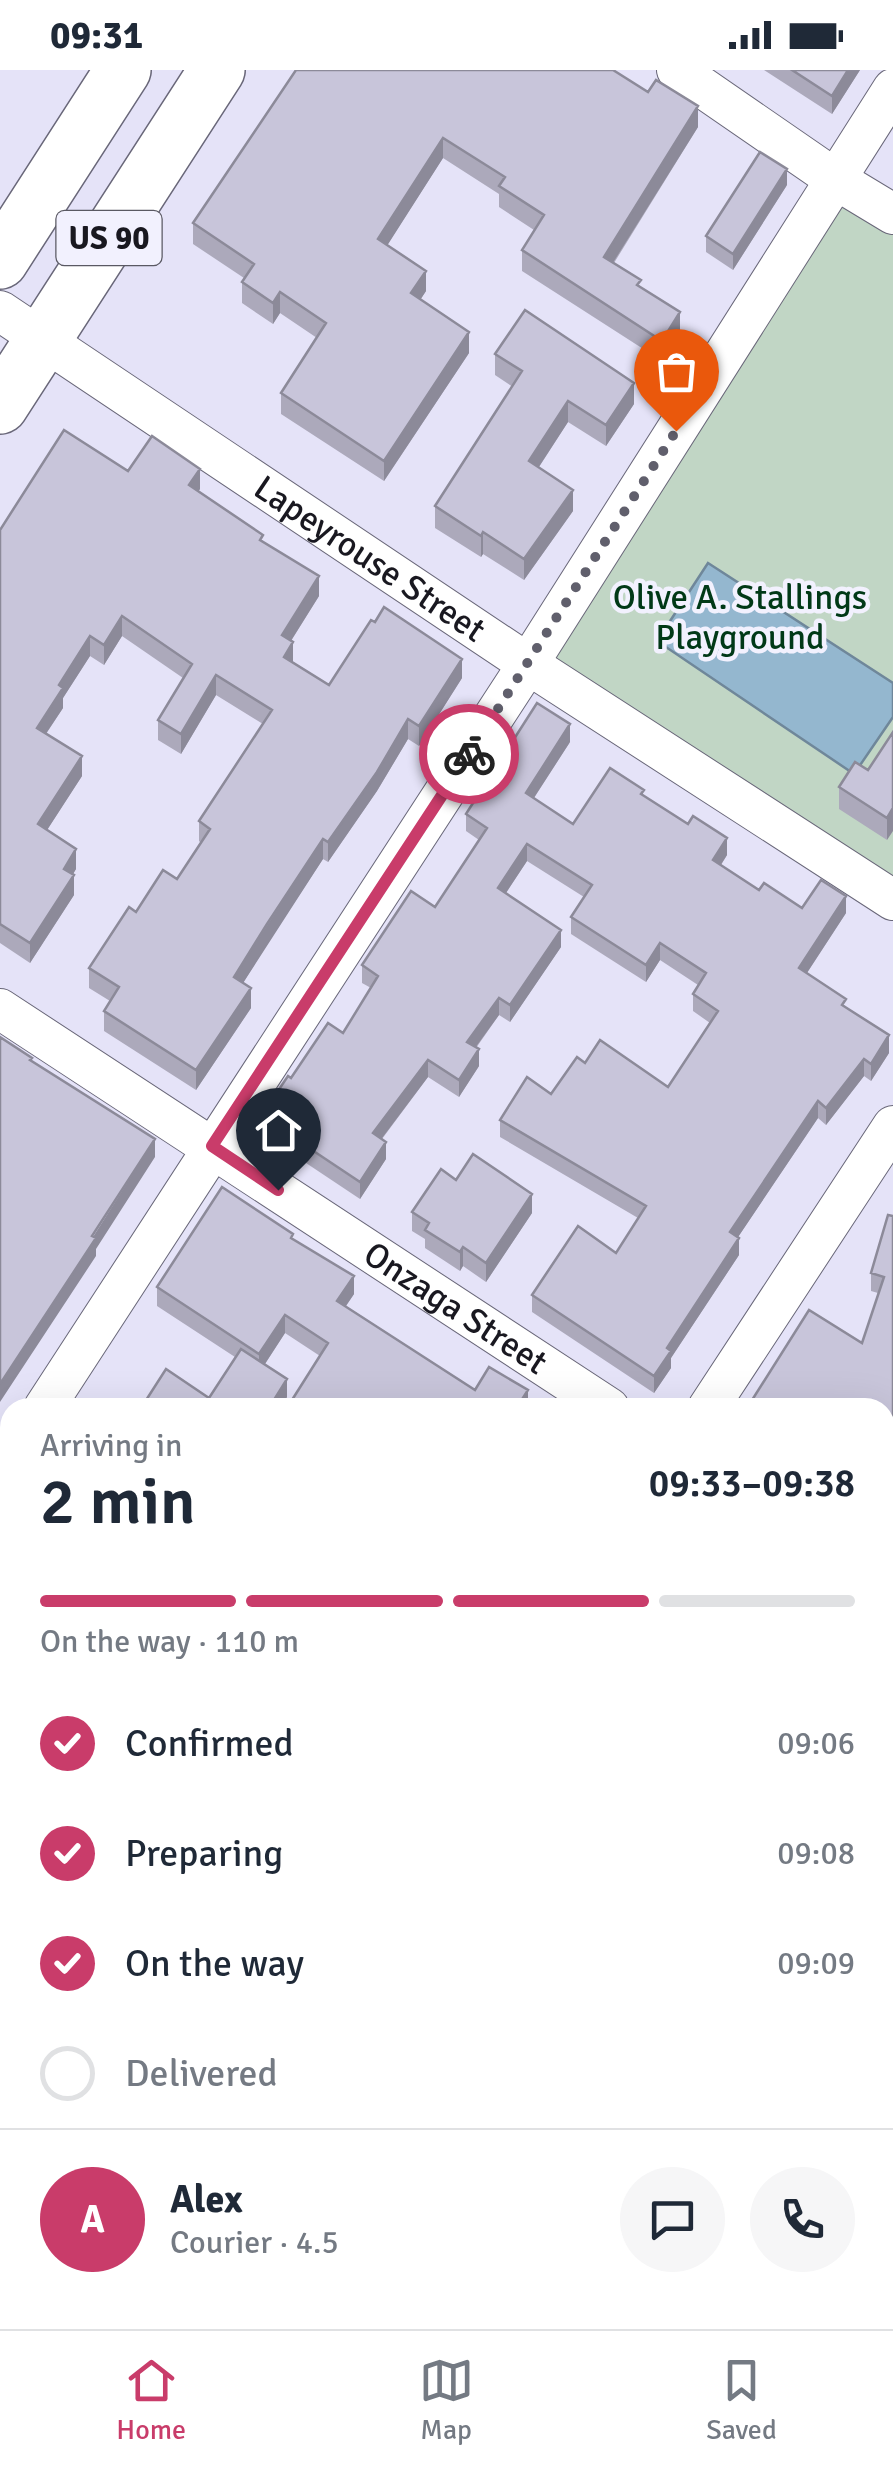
<!DOCTYPE html>
<html lang="en">
<head>
<meta charset="utf-8">
<style>
	:root { --surface:#fff; --page:#f6f6f7; --text:#1f2937; --muted:#747a83; --line:#e0e1e3; --accent:#c93c6a }
	body { margin:0; font-family:Signika,sans-serif; background:var(--page); color:var(--text); height:100vh; display:flex; flex-direction:column; font-size:38px; white-space:nowrap }
	* { box-sizing:border-box; margin:0 }
	p { font-size:32px; color:var(--muted) }
	.icon { flex:none; width:55px; height:55px; fill:none; stroke:currentColor; stroke-width:2; stroke-linecap:round; stroke-linejoin:round }
	.map { position:relative; flex:1; overflow:hidden }
	.details { position:absolute; left:0px; top:1328px; width:895px; height:932px; display:flex; flex-direction:column; background:var(--surface); border-radius:30px 30px 0 0; box-shadow:0 10px 40px #0002 }
	.details>* { flex:none }
	.pin { position:absolute; display:grid; place-items:center; width:85px; height:85px; color:#fff; margin:-102px -42px; border-radius:50% 50% 50% 0; rotate:-45deg; box-shadow:0 0 10px #0007 }
	.pin .icon { rotate:45deg }
	.courier { position:absolute; display:grid; place-items:center; width:100px; height:100px; margin:-50px; border:8px solid #c93c6a; border-radius:50%; background:#fff; color:#222; box-shadow:0 2px 12px #0007 }
	.summary em { font-style:normal; font-weight:600 }
	.summary div { display:flex; flex-direction:column-reverse }
	.summary { display:flex; align-items:center; justify-content:space-between; height:170px; padding:0 40px }
	h1 { font-size:65px; font-weight:600; line-height:75px }
	.bar { display:grid; grid-template-columns:repeat(4,1fr); gap:15px 10px; align-content:center; height:120px; padding:0 40px }
	.bar i { height:12px; border-radius:8px; background:var(--line) }
	.bar .current { background:var(--accent) }
	.bar p { grid-column:span 4 }
	.line { display:flex; align-items:center; gap:25px; padding:0 40px; border-top:2px solid var(--line) }
	.line div { flex:1 }
	.round { display:grid; place-items:center; flex:none; width:105px; height:105px; border-radius:52px; background:var(--page) }
	ol { padding:0 40px; list-style:none }
	li { display:flex; align-items:center; gap:30px; height:110px }
	li p { margin-inline-start:auto }
	li .icon { padding:10px; border-radius:50%; background:var(--accent); color:#fff; stroke-width:4 }
	li:last-child { color:var(--muted) }
	li i { width:55px; height:55px; border:5px solid var(--line); border-radius:50% }
	.status { display:flex; justify-content:space-between; align-items:center; height:70px; padding:0 50px; background:var(--surface); direction:ltr }
	.status svg { height:28px; fill:currentColor }
	.dock { display:flex; justify-content:space-around; align-items:center; height:140px; border-top:2px solid var(--line); background:var(--surface); font-size:28px; color:var(--muted) }
	.dock a { display:grid; justify-items:center; gap:5px }
	.dock .current { color:var(--accent) }
	.map>svg:first-child { display:block }
	.green { fill:#c1d6c5 }
	.water { fill:#94b7cf; stroke:#6f879a; stroke-width:2.5 }
	.lines { fill:none; stroke-linecap:round; stroke-linejoin:round }
	.street-casing { stroke:#696779; stroke-width:42 }
	.primary-casing { stroke:#696779; stroke-width:58 }
	.street { stroke:#fff; stroke-width:40 }
	.primary { stroke:#fff; stroke-width:55 }
	.wall { fill:#aca9bb }
	.shaded-wall { fill:#8c8a99 }
	.building { fill:#c8c5da; stroke:#8c8a99; stroke-width:2.5 }
	.done { stroke:#605f6c; stroke-width:10; stroke-dasharray:0 18 }
	.route { stroke:#c93c6a; stroke-width:12 }
	.labels { text-anchor:middle; dominant-baseline:central; stroke-width:9; stroke-linejoin:round; paint-order:stroke }
	.shield { fill:#f2f1fe; stroke:#5a5963; stroke-width:2.5 }
	.shield-label { font-size:32px; font-weight:bold; fill:#191820 }
	.street-label { font-size:35px; fill:#191820; stroke:#f2f1fe }
	.park-label { font-size:35px; fill:#013917; stroke:#f2f1fe }
</style>
</head>
<body>
<div class="status"><b>09:31</b><svg viewBox="0 0 49 12"><path d="M0 12V9h3v3zM5 12V6h3v6zM10 12V3h3v9zM15 12V0h3v12zM26 1h20v11H26zM47 4h2v5h-2z"/></svg></div>
<div class="map">
<svg width="893" height="2259" viewBox="0 0 893 2259">
	<rect width="100%" height="100%" fill="#e5e3f8"/>
	<path class="green" d="M835 109 893 154V830L528 594Z"/>
	<path class="water" d="M708 493 893 613V647L854 704 657 571Z"/>
	<g class="lines">
		<defs>
			<g id="street">
				<path d="M677 0 835 109 893 144"/>
				<path id="s1" d="M0 241 528 594 893 830"/>
				<path id="s2" d="M0 939 609 1338"/>
				<path d="M44 1338 528 594 893 19"/>
				<path d="M708 1338 893 1056"/>
				<path d="M0 1405 10 1390"/>
				<path d="M885 1534 893 1540"/>
				<path d="M0 1640 10 1647"/>
				<path d="M885 2088 893 2076"/>
				<path d="M885 2223 893 2228"/>
				<path d="M112 2259 118 2250"/>
				<path d="M772 2259 777 2250"/>
			</g>
			<path id="primary" d="M0 191 123 0
				M0 336 217 0"/>
		</defs>
		<use href="#street" class="street-casing"/>
		<use href="#primary" class="primary-casing"/>
		<use href="#street" class="street"/>
		<use href="#primary" class="primary"/>
	</g>
	<path class="wall" d="M296 0 698 57 614 193 641 217 680 262 662 291 522 201V180L534 160 499 137V124L443 88 387 175 426 221 420 230 469 283 384 411 281 344V323L317 268 280 243 273 254 242 233V212L244 208 193 174V153Z
		M764 0H860L832 44Z
		M787 115 733 200 706 182V166Z
		M495 284 634 334 606 376 568 352 539 397 573 441 524 510 483 484 481 487 435 458V436L513 317 495 305Z
		M128 401 200 419 198 421 263 471 319 526 291 571 293 592 329 615 462 608 419 676 408 669 377 721 328 792 323 789 267 874 243 913 251 938 196 1020 104 961V941L110 931 89 918V898L136 842 177 809 201 773 199 771V751L263 654 216 625 181 684 158 670V650L183 608 122 566 104 595 90 586 63 628V638L46 664 82 706 47 760 76 799 73 804 74 825 30 893 0 873V460Z
		M893 662 887 770 839 739V717L868 700Z
		M570 672 534 728 573 754 644 725 727 785 721 795 759 820 802 838 846 843 807 903 846 937 889 983 871 1011 864 1006 826 1055 818 1048 738 1167 739 1185 671 1288V1298L654 1323 532 1242V1225L616 1183 638 1148 500 1067V1050L551 1024 585 993 668 1017 710 953 693 941V924L698 915 660 890 646 912 571 864V847L584 827 527 791 506 823 561 877 510 952 499 945 476 978 479 996 459 1027 428 1007 382 1069 386 1089 360 1129 261 1063V1046L291 1008 343 963 371 918 362 913V895L435 837 479 770 466 761V744Z
		M456 1110 532 1143 486 1212 463 1196 460 1201 425 1178V1169L412 1161V1142Z
		M893 1146V1488L885 1483V1338L862 1273 878 1223 871 1221V1203Z
		M293 1169 354 1224 346 1236 475 1320 531 1338H292V1330L320 1286 285 1263 265 1294 287 1327 280 1338H141L209 1328 235 1287 157 1236V1217Z
		M0 1466 10 1472V1601L0 1595Z
		M893 1662V1758L885 1753V1702L891 1692 889 1691V1669Z
		M0 1680 10 1687V1872L0 1865Z
		M893 2144V2179L885 2173V2156Z
		M165 2250H342L336 2259H160Z"/>
	<path class="shaded-wall" d="M848 0H860L832 44V26Z
		M698 36V57L604 207V187Z
		M443 68V88L378 190V169Z
		M787 99V115L733 200V184Z
		M426 201V221L411 244V223Z
		M280 222V243L273 254V233Z
		M680 242V262L662 291V271Z
		M469 262V283L384 411V391Z
		M634 313V334L606 376V355Z
		M568 331V352L529 412V391Z
		M200 399V419L189 435V415Z
		M573 420V441L524 510V489Z
		M483 462V484L481 487V466Z
		M319 506V526L282 585V565Z
		M122 546V566L104 595V575Z
		M90 566V586L63 628V638L37 677V658L59 615Z
		M293 572V592L284 587Z
		M462 589V608L419 676V656Z
		M216 605V625L181 684V664Z
		M408 649V669L377 721 328 792V772Z
		M570 654V672L526 740V723Z
		M82 686V706L38 774V754Z
		M893 738V761L887 770V748Z
		M727 768V785L713 807V790Z
		M323 769V789L234 927V907Z
		M527 774V791L498 835V818Z
		M76 779V799L64 819V799Z
		M74 805V825L30 893V873Z
		M846 826V843L799 915V898Z
		M561 860V877L510 952V935Z
		M660 873V890L646 912V895Z
		M251 918V938L196 1020V1000Z
		M499 928V945L467 989V972Z
		M889 965V983L871 1011V994Z
		M479 979V996L459 1027V1010Z
		M864 989V1006L826 1055V1038Z
		M428 990V1007L373 1080V1063Z
		M818 1031V1048L730 1179V1162Z
		M155 1069V1087L96 1179V1186L0 1332V1314Z
		M386 1072V1089L360 1129V1112Z
		M532 1124V1143L486 1212V1193Z
		M739 1168V1185L671 1288V1298L654 1323V1306L667 1278Z
		M463 1177V1196L460 1201V1182Z
		M354 1206V1224L337 1249V1231Z
		M285 1245V1263L259 1303V1284Z
		M287 1309V1327L280 1338H269Z
		M528 1320V1338L521 1331Z
		M893 1959V1976L885 1988V1971Z
		M893 2004V2022L885 2035V2017Z
		M48 2250H58L54 2255V2259H47Z
		M317 2250H323L322 2259H312Z
		M333 2250H342L336 2259H333Z
		M731 2250H742L736 2259H725Z"/>
	<path class="building" d="M296 0H613L648 22 656 10 698 36 604 187 641 210 637 215 680 242 662 271 522 180 544 145 499 116 505 107 443 68 378 169 426 201 411 223 469 262 384 391 281 323 326 253 280 222 273 233 242 212 254 194 193 153Z
		M792 0H848L832 26Z
		M760 82 787 99 733 184 706 166Z
		M525 240 634 313 606 355 568 331 529 391 573 420 524 489 483 462 481 466 435 436 522 301 495 284Z
		M64 360 128 401 152 366 200 399 189 415 263 465 260 470 319 506 282 565 293 572 284 587 329 615 371 550 375 552 384 537 462 589 419 656 408 649 377 702 328 772 323 769 267 854 234 907 251 918 196 1000 104 941 119 917 89 898 129 837 136 842 163 800 177 809 210 759 199 751 272 640 216 605 181 664 158 650 192 594 122 546 104 575 90 566 59 615 63 618 37 658 82 686 38 754 76 779 64 799 74 805 30 873 0 854V460Z
		M537 633 570 654 526 723 573 754 610 698 644 720 641 724 688 754 693 746 727 768 713 790 759 820 764 813 802 838 821 810 846 826 799 898 846 929 842 935 889 965 871 994 864 989 826 1038 818 1031 730 1162 739 1168 667 1278 671 1281 654 1306 532 1225 578 1156 616 1183 646 1136 500 1050 527 1007 551 1024 577 987 585 993 600 970 668 1017 718 941 693 924 706 903 660 873 646 895 571 847 592 815 527 774 498 818 561 860 510 935 499 928 467 972 479 979 459 1010 428 990 373 1063 386 1072 360 1112 261 1046 288 1006 291 1008 328 953 343 963 378 906 362 895 411 821 435 837 487 758 466 744Z
		M893 662V738L887 748 839 717 855 692 868 700Z
		M0 967 32 988 30 990 155 1069 92 1166 96 1168 0 1314Z
		M473 1084 532 1124 486 1193 463 1177 460 1182 425 1160 429 1153 412 1142 441 1099 456 1110Z
		M222 1117 293 1164 291 1168 354 1206 337 1231 475 1320 489 1297 528 1320 521 1331 531 1338H304L292 1330 328 1273 285 1245 259 1284 157 1217Z
		M888 1145 893 1146V1471L885 1465V1338H747L809 1240 862 1273 884 1207 871 1203Z
		M241 1279 287 1309 269 1338H141L166 1299 209 1328Z
		M0 1466 10 1472V1584L0 1577Z
		M0 1680 10 1687V1852L0 1845Z
		M893 1689V1737L885 1732V1702Z
		M885 1787 893 1790V1959L885 1971Z
		M885 1984 893 1989V2004L885 2017Z
		M1 2085 10 2092V2250H53L47 2259H0Z
		M893 2144V2163L885 2157Z
		M165 2250H317L312 2259H160Z
		M524 2250H731L725 2259H520L519 2258Z"/>
	<g class="lines">
		<path class="done" d="M469 684 676 361"/>
		<path class="route" d="M278 1120 212 1076 469 684"/>
	</g>
	<g class="labels">
		<rect class="shield" x="56.5" y="141" width="105" height="54" rx="8"/>
		<g class="shield-label">
			<text x="109" y="168">US 90</text>
		</g>
		<g class="street-label">
			<text stroke="none"><textPath href="#s1" startOffset="445">Lapeyrouse Street</textPath></text>
			<text stroke="none"><textPath href="#s2" startOffset="545">Onzaga Street</textPath></text>
		</g>
		<g class="park-label">
			<text x="740" y="527">Olive A. Stallings<tspan x="740" dy="40">Playground</tspan></text>
		</g>
	</g>
</svg>
<div class="pin" style="left:676px;top:361px;background:#ea580c"><svg class="icon" aria-label="bag" viewBox="0 0 24 24"><path d="M5 8h14l-1 12H6zM9 8a3 3 0 0 1 6 0"/></svg></div>
<div class="pin" style="left:278px;top:1120px;background:#1f2937"><svg class="icon" aria-label="home" viewBox="0 0 24 24"><path d="M3 11l9-7 9 7M6 9v11h12V9"/></svg></div>
<div class="courier" style="left:469px;top:684px"><svg class="icon" aria-label="bike" viewBox="0 0 24 24"><circle cx="6" cy="16" r="4"/><circle cx="18" cy="16" r="4"/><path d="M6 16l4-8h5l3 8M10 8l3 8H6M13 5h3"/></svg></div>
<section class="details">
<div class="summary"><div><h1>2 min</h1><p>Arriving in</p></div><em>09:33–09:38</em></div>
<div class="bar"><i class="current"></i><i class="current"></i><i class="current"></i><i></i><p>On the way · 110 m</p></div>
<ol>
<li><svg class="icon" aria-label="check" viewBox="0 0 24 24"><path d="M5 12l5 5 9-10"/></svg>Confirmed<p>09:06</p></li>
<li><svg class="icon" aria-label="check" viewBox="0 0 24 24"><path d="M5 12l5 5 9-10"/></svg>Preparing<p>09:08</p></li>
<li><svg class="icon" aria-label="check" viewBox="0 0 24 24"><path d="M5 12l5 5 9-10"/></svg>On the way<p>09:09</p></li>
<li><i></i>Delivered</li>
</ol>
<div class="line" style="height:180px"><b class="round" style="background:var(--accent);color:#fff">A</b><div><b>Alex</b><p>Courier · 4.5</p></div><a class="round"><svg class="icon" aria-label="chat" viewBox="0 0 24 24"><path d="M4 5h16v11H9l-5 4z"/></svg></a><a class="round"><svg class="icon" aria-label="phone" viewBox="0 0 24 24"><path d="M5 4h4l2 5-3 2q2 4 5 5l2-3 5 2v4C11 20 4 13 5 4z"/></svg></a></div>
</section>
</div>
<nav class="dock">
<a class="current"><svg class="icon" aria-label="home" viewBox="0 0 24 24"><path d="M3 11l9-7 9 7M6 9v11h12V9"/></svg>Home</a>
<a><svg class="icon" aria-label="map" viewBox="0 0 24 24"><path d="M3 6l6-2 6 2 6-2v14l-6 2-6-2-6 2zM9 4v14M15 6v14"/></svg>Map</a>
<a><svg class="icon" aria-label="saved" viewBox="0 0 24 24"><path d="M7 4h10v16l-5-4-5 4z"/></svg>Saved</a>
</nav>
</body>
</html>
